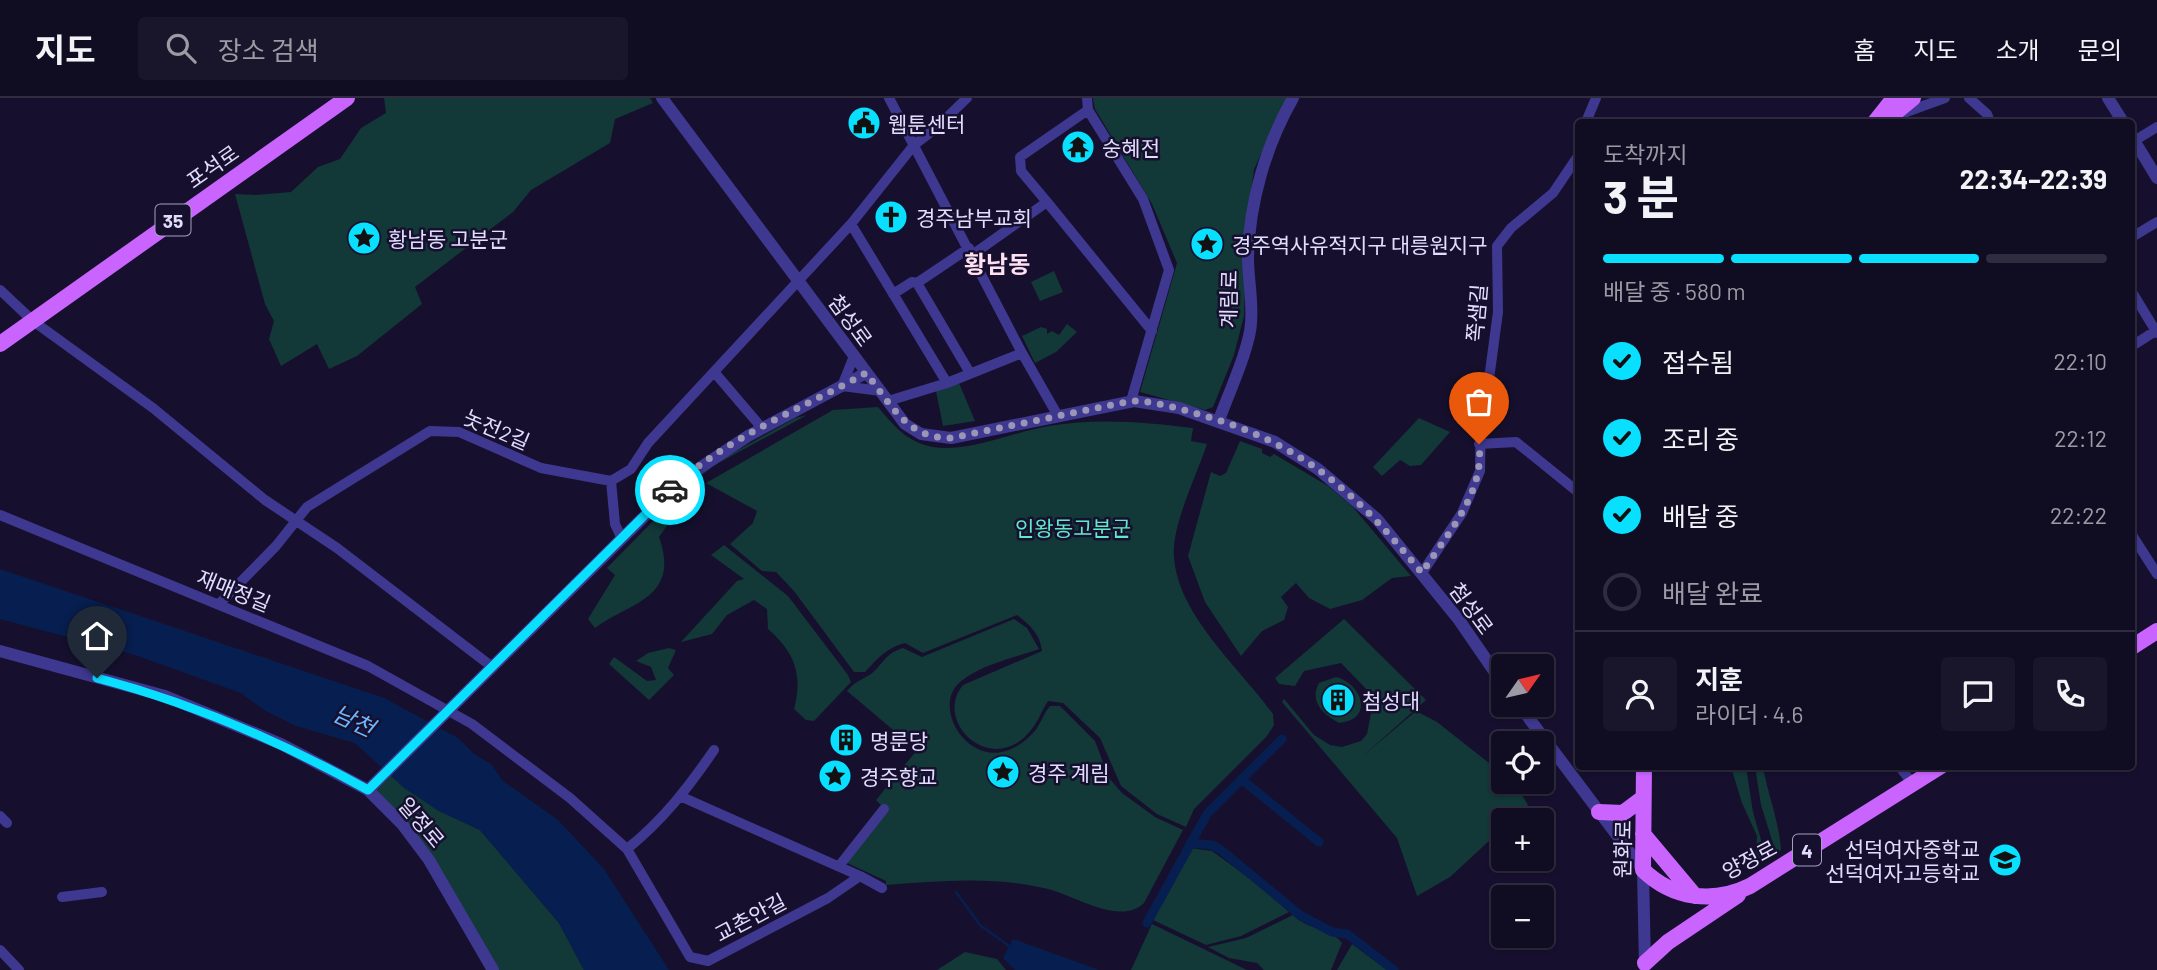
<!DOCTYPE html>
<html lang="ko">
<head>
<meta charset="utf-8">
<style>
	:root { --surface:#100c22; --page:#19152a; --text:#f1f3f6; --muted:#9c9ba5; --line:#302c40; --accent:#09dfff }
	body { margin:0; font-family:Barlow,"Noto Sans KR",sans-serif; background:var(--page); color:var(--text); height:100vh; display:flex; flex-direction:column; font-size:26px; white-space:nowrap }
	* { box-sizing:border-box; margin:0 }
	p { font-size:23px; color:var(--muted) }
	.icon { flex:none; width:38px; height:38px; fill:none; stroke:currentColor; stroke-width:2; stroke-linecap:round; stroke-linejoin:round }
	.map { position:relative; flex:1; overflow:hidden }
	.side { position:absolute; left:1575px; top:21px; width:560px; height:651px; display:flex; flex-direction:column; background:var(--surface); border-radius:7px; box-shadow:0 2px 5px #0004,0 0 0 2px var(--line) }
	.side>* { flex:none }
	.needle { width:46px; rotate:56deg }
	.fabs { position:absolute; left:1491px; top:556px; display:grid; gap:14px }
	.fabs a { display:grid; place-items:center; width:63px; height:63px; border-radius:7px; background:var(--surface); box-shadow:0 2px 5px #0004,0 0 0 2px var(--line); font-size:35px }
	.pin { position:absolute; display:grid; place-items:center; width:60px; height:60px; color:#fff; margin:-72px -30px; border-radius:50% 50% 50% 0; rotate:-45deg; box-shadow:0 0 7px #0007 }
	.pin .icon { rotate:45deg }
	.courier { position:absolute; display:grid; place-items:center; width:70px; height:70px; margin:-35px; border:5px solid #09dfff; border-radius:50%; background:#fff; color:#222; box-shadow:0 2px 9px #0007 }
	.overview em { font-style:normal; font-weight:700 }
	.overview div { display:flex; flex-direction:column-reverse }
	.overview { display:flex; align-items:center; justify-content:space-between; height:119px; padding:0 28px }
	h1 { font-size:46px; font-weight:700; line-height:52px }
	.bar { display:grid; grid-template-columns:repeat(4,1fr); gap:10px 7px; align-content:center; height:84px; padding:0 28px }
	.bar i { height:9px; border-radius:5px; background:var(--line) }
	.bar .selected { background:var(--accent) }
	.bar p { grid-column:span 4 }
	.line { display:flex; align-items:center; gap:18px; padding:0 28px; border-top:2px solid var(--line) }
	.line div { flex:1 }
	.round { display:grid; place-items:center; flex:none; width:74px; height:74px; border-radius:7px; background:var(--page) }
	ol { padding:0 28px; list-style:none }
	li { display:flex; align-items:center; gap:21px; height:77px }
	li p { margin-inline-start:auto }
	li .icon { padding:7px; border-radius:50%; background:var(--accent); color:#111; stroke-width:4 }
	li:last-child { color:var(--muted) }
	li i { width:38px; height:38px; border:4px solid var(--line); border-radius:50% }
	header { display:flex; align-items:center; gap:42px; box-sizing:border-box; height:98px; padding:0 35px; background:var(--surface); border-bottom:2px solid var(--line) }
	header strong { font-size:33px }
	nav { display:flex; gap:38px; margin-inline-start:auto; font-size:24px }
	.search { width:490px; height:63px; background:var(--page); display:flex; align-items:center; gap:18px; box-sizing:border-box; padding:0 24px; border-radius:7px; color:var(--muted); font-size:26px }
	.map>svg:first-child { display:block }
	.green { fill:#123838 }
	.water { fill:#071f50 }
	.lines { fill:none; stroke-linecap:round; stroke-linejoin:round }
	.stream { stroke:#071f50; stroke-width:2.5 }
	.canal { stroke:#071f50; stroke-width:9 }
	.minor { stroke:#3e3890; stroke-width:10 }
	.tertiary { stroke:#3e3890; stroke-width:12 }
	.primary { stroke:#ca64ff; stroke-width:16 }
	.done { stroke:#9b95b6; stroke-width:7; stroke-dasharray:0 12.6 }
	.route { stroke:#09dfff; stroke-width:9 }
	.labels { text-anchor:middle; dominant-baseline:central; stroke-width:5; stroke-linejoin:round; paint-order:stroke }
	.shield { fill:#16102e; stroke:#a5a0c0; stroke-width:2 }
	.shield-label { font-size:19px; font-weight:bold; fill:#e2ddff }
	.poi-label { font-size:21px; fill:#e2ddff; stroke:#16102e; text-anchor:start }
	.street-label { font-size:21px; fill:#e2ddff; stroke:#16102e }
	.park-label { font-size:21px; fill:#5fe9ca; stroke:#16102e }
	.water-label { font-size:23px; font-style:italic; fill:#6bb6ff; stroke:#16102e }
	.quarter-label { font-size:24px; font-weight:bold; fill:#ffdff2; stroke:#16102e }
</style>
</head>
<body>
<header>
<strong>지도</strong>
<div class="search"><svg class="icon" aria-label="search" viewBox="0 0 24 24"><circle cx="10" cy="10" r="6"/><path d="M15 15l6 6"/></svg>장소 검색</div>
<nav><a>홈</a><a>지도</a><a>소개</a><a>문의</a></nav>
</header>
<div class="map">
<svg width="2157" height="872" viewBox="0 0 2157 872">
	<rect width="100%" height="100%" fill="#16102e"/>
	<path class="green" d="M384 0H650L653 5 615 21 610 45 531 92 513 114 415 189 422 206 357 258 329 271 317 246 281 268 269 241 274 223 265 206 235 96 256 97 291 94 318 69 340 61 361 30 386 15Z
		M1093 0H1288L1254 71 1247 127 1244 218 1234 257 1213 309 1205 312 1140 294 1177 165 1152 106 1095 11Z
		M1054 173 1063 194 1040 203 1031 184Z
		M1067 226 1077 234 1056 254 1035 265 1022 238 1041 229 1047 231V236L1052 233 1059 237Z
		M959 285 975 323 943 328 936 293Z
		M878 309C893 327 908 345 933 349 970 355 1012 334 1049 328 1098 320 1143 324 1193 330L1191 343 1207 346C1197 377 1171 428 1174 459 1178 518 1241 571 1273 616L1274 627 1267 638 1194 711 1186 729 1157 716 1121 688 1100 640 1063 605 1048 603C1042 612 1038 624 1031 632 993 681 932 624 963 587L1042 553C1040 536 1030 527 1017 517L923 555 905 545C886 550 878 560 865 574H854L794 493 776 474 762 473 730 446 753 425 757 413 706 385 833 312Z
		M807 317 713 368 695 383 690 410 674 418 659 439C681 501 630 504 595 530L588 521 615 477 607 470 703 372 795 320Z
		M1419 320 1450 334 1421 367 1410 368 1400 362 1382 378 1373 369Z
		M1240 343 1262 351V355L1270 359 1274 356 1328 388 1352 408 1411 478 1392 480 1362 502 1330 511 1309 500 1296 485 1281 499 1288 509 1284 522 1262 533 1241 558 1205 504 1188 458 1211 374 1220 378 1226 375Z
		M724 447 788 498 848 577 851 584 814 623 806 622 794 611C803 576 795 555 768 531L767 511 754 502 727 517 712 536 681 544 737 483 744 481 711 457Z
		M1014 521 1027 530 1039 551C1014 560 979 567 959 585 928 613 980 691 1033 635 1040 628 1043 616 1050 608H1060L1095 643 1109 680 1122 695 1155 719 1183 732 1144 805C1120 828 1076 798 1048 791 995 778 940 783 886 787V783L847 765 886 712 876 702 917 652 847 593C854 585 857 584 866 579 881 572 882 556 903 550L922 559Z
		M1344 521 1426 602 1363 658 1416 613 1437 624 1503 676V684H1514L1528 707 1511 723H1503V730L1450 779 1417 798 1397 740 1282 604 1284 601 1314 637 1330 647 1342 649 1361 643 1367 636 1374 599 1341 565 1304 573 1295 588 1279 586 1275 580Z
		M669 550 676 552 668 570 674 577 649 602 609 566 614 559 647 583 656 582 651 569 636 563 648 555Z
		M1336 579C1363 586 1374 622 1339 625 1323 616 1309 604 1319 585Z
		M1731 669H1746L1753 714 1766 759 1756 760 1757 738 1742 705Z
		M1755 669H1763C1768 697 1779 723 1781 752L1776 755 1761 707Z
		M386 674 437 712 480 732 559 825 584 872H492L429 762 368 692Z
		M1190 750 1212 753 1260 788 1289 814 1241 838 1206 847 1153 822Z
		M1293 817C1306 831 1332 831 1342 845L1331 872H1264L1257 865 1229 860 1208 849 1246 840Z
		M1152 826 1247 872H1131Z
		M1352 846 1387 872H1337Z
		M965 854 997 861 1006 872H937Z"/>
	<path class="water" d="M0 471 384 600 458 640 474 656 491 666 503 683 558 722 604 771 669 872H584L559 825 480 732 439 713 404 690 355 645 296 628 264 612 241 595 135 557 0 521Z
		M1013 841 1099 872H1015L1003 860Z"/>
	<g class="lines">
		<path class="stream" d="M956 794 980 827 1009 848"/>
		<path class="canal" d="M1241 681 1319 744
			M1190 745 1212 747 1221 752 1300 817 1332 834 1347 836 1394 872
			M1147 825 1207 716 1282 641"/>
		<path class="minor" d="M889 0 1022 255 1058 318
			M1087 0 1088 12 1143 101 1169 172 1131 303
			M1969 0 1987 16 1990 24
			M1898 17 1945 0
			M1586 24 1596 0
			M2134 43 2157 29
			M1047 104 1021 73 1020 59 1088 12
			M851 126 947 285
			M2132 139 2157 124
			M972 157 1047 104 1152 233
			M917 185 970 275
			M0 192 33 223 153 310 265 402 337 450 491 568
			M2132 194 2157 235
			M893 196 912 184 917 185 969 150
			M2132 248 2157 232
			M854 258 842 288 881 293
			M715 275 762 330
			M888 303 947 285 1022 255
			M1479 346 1516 344 1578 394
			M611 383 631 371 648 345 851 126 914 47 936 30 967 0
			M0 417 368 568 472 626 570 700 627 751 690 859 708 863 828 800 860 778
			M2132 437 2157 476
			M1422 475 1462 415 1480 373 1481 315 1487 296 1498 214 1497 148 1511 130 1553 95 1578 58
			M219 506 276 448 307 409 430 333 459 334 541 370 611 383 615 426 621 439
			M1899 668 1913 686
			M682 699 860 778 882 790
			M0 718 7 725
			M627 751C663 722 688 690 714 652
			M839 768 884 711
			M62 799 102 794
			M0 852 19 872"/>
		<path class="tertiary" d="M662 0 905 326 921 336 951 340 1134 303 1179 310 1275 344 1318 371 1377 421 1459 522 1503 586
			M2108 0 2123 24
			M2132 39 2157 80
			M1219 322C1228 297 1250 249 1251 225 1253 203 1248 181 1248 160 1249 105 1266 47 1293 0
			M0 553 165 598 281 646 368 692 402 726 429 762 493 872
			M1519 607 1643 772 1645 868
			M368 692 680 383 748 338 866 275"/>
		<path class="primary" d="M1875 24 1894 0
			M1884 24 1913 0
			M0 246 347 0
			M2132 549 2157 533
			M1644 668 1643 772C1673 801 1713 806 1750 788L1941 668
			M1599 714 1623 715 1643 700
			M1643 736 1695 798
			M1645 865 1668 844 1738 797"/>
	</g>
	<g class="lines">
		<path class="done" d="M670 392C725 340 801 311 866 275 891 306 907 341 951 340L1131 303C1156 303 1181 311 1205 318 1305 347 1358 397 1422 475 1447 435 1485 396 1479 346"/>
		<path class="route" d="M97 580C192 605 282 644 368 692L670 392"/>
	</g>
	<defs>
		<symbol id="civic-disc" viewBox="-11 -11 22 22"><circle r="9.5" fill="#09dfff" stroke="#16102e"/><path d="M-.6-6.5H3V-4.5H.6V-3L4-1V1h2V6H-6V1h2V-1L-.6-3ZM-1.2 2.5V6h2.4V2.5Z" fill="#111"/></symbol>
		<symbol id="temple-disc" viewBox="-11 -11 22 22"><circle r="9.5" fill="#09dfff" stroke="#16102e"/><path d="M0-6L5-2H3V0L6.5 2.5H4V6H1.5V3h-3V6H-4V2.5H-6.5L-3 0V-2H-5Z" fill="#111"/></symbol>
		<symbol id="church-disc" viewBox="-11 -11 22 22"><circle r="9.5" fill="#09dfff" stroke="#16102e"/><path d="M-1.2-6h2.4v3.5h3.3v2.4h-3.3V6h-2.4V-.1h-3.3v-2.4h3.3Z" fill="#111"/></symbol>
		<symbol id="sight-disc" viewBox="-11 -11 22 22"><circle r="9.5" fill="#09dfff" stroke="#16102e"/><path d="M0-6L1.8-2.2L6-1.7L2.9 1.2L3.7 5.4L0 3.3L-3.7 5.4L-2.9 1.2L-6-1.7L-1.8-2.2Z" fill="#111"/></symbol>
		<symbol id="building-disc" viewBox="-11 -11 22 22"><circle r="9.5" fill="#09dfff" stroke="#16102e"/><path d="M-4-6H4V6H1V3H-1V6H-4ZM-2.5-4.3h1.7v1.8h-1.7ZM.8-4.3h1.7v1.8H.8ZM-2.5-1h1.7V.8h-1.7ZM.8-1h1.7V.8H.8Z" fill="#111"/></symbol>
		<symbol id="school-disc" viewBox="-11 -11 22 22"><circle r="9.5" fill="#09dfff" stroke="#16102e"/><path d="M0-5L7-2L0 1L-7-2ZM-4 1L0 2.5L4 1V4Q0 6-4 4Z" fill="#111"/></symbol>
	</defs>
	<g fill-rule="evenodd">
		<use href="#civic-disc" x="845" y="6" width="38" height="38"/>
		<use href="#temple-disc" x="1059" y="30" width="38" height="38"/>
		<use href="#church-disc" x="872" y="100" width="38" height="38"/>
		<use href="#sight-disc" x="345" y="121" width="38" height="38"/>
		<use href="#sight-disc" x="1188" y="127" width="38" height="38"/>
		<use href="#building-disc" x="1319" y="583" width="38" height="38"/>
		<use href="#building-disc" x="827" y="623" width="38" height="38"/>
		<use href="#sight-disc" x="984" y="655" width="38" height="38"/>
		<use href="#sight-disc" x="816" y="659" width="38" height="38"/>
		<use href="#school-disc" x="1986" y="743" width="38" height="38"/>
	</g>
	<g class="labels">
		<g class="shield">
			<rect x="155.5" y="106.5" width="35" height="31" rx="5"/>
			<rect x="1793" y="736.5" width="28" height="31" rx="5"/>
		</g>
		<g class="shield-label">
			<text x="173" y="122">35</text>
			<text x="1807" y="752">4</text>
		</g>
		<g class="poi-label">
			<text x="888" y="25">웹툰센터</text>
			<text x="1102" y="49">숭혜전</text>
			<text x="916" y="119">경주남부교회</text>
			<text x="388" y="140">황남동 고분군</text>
			<text x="1232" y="146">경주역사유적지구 대릉원지구</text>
			<text x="1362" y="602">첨성대</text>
			<text x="870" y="642">명룬당</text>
			<text x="1028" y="674">경주 계림</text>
			<text x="860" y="678">경주향교</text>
			<text x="1980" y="750" text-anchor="end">선덕여자중학교<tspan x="1980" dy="24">선덕여자고등학교</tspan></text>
		</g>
		<g class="street-label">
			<text transform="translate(212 68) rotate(-35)">포석로</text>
			<text transform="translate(1228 201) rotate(-89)">계림로</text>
			<text transform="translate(1476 215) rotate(-85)">쪽샘길</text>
			<text transform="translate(851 222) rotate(54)">첨성로</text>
			<text transform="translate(497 331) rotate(23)">놋전2길</text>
			<text transform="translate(234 492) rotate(22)">재매정길</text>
			<text transform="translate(1472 510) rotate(54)">첨성로</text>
			<text transform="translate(422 724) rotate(50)">일정로</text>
			<text transform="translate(1622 751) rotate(-89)">원화로</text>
			<text transform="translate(1749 761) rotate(-28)">양정로</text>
			<text transform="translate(750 819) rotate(-28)">교촌안길</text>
		</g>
		<g class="park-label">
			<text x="1073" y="429">인왕동고분군</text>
		</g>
		<g class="water-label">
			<text transform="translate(354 622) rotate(25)">남천</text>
		</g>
		<g class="quarter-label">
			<text x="997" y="165">황남동</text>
		</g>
	</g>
</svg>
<div class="fabs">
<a><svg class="needle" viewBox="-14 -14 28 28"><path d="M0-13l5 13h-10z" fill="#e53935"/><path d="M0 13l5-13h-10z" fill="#9c9ba5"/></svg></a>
<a><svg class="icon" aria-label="locate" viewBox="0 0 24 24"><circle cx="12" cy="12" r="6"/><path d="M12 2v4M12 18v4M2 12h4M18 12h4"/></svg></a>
<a>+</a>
<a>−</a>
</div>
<div class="pin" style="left:1479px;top:346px;background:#ea580c"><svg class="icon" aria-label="bag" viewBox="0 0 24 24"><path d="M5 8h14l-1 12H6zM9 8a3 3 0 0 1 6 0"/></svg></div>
<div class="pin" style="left:97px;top:580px;background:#1f2937"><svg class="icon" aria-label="home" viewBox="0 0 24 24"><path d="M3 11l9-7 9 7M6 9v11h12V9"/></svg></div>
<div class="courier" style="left:670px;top:392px"><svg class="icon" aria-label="car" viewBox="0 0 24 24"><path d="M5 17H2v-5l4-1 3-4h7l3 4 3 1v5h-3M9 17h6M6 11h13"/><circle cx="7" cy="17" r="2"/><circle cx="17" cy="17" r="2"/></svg></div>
<section class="side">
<div class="overview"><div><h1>3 분</h1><p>도착까지</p></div><em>22:34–22:39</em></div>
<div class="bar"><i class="selected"></i><i class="selected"></i><i class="selected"></i><i></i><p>배달 중 · 580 m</p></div>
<ol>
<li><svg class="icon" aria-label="check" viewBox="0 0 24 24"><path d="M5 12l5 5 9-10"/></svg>접수됨<p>22:10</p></li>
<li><svg class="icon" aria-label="check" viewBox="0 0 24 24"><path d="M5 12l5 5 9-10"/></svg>조리 중<p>22:12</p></li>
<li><svg class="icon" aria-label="check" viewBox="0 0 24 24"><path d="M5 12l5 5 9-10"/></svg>배달 중<p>22:22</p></li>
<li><i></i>배달 완료</li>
</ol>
<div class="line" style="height:126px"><a class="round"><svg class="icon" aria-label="person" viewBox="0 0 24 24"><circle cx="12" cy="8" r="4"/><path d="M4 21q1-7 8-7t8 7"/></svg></a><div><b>지훈</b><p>라이더 · 4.6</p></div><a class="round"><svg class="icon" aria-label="chat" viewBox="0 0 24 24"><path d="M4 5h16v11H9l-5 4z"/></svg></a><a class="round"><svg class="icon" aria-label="phone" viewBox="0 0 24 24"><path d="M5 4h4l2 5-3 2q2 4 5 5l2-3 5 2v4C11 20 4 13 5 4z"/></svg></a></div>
</section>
</div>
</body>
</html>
